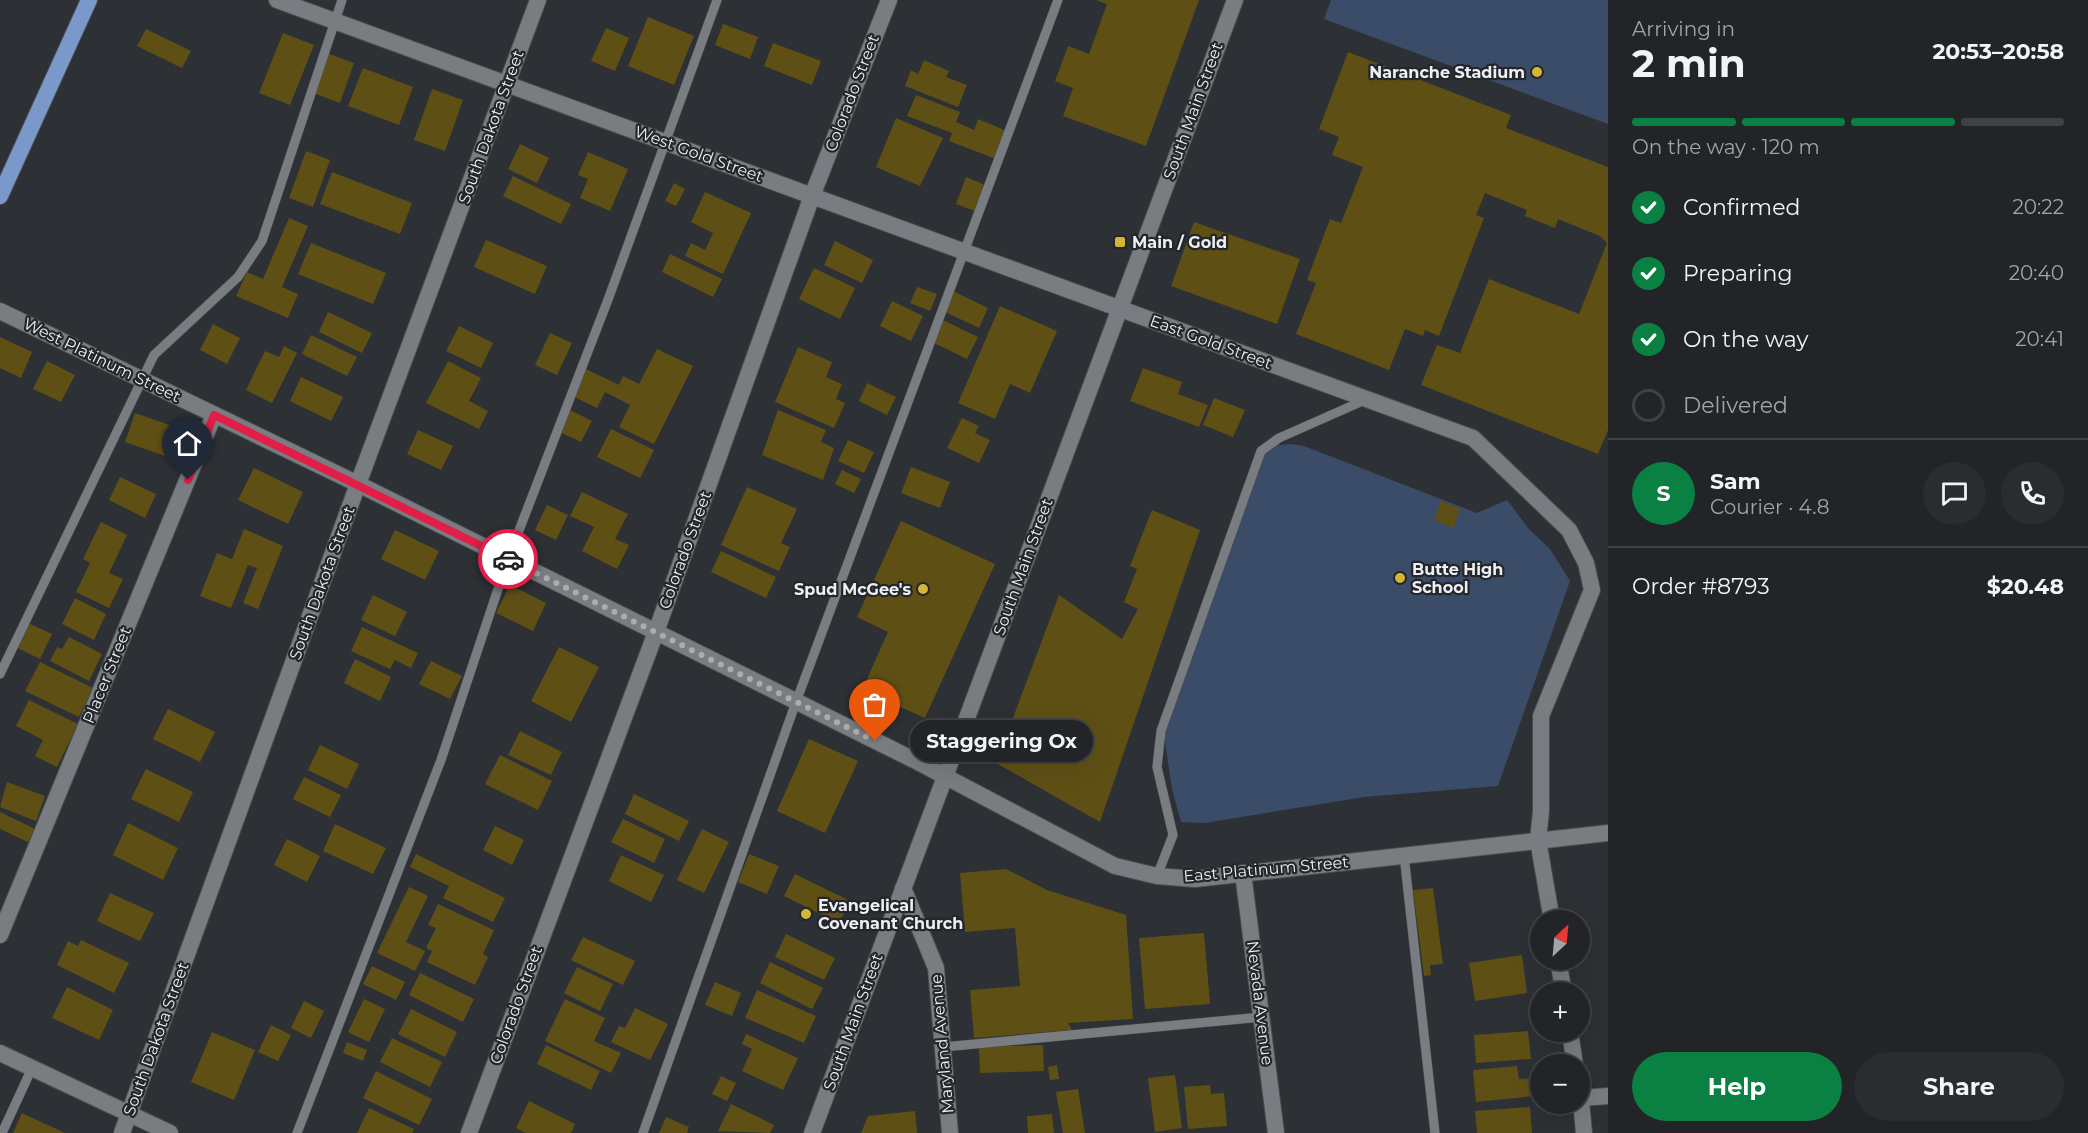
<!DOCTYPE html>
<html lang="en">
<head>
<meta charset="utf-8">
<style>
	:root { --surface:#222427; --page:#2a2c2f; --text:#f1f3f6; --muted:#a2a4a7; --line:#3f4144; --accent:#0b8043 }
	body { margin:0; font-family:Montserrat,sans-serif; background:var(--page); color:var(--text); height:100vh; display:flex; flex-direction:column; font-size:22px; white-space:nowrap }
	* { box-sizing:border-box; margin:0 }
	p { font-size:20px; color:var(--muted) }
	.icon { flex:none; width:33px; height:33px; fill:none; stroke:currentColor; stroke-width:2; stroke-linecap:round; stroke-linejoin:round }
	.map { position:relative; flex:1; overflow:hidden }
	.drawer { display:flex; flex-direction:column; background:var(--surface); width:480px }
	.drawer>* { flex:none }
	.needle { width:39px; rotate:26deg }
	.controls { position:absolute; left:1530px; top:910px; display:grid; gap:12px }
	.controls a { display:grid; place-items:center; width:60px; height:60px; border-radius:50%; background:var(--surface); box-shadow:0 6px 24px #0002,0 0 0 2px var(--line); font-size:30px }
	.pin { position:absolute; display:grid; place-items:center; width:51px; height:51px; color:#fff; margin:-62px -26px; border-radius:50% 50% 50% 0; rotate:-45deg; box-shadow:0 0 6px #0007 }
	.pin .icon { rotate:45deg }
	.courier { position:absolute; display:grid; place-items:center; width:60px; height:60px; margin:-30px; border:4px solid #e11d48; border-radius:50%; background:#fff; color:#222; box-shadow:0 2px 8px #0007 }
	.bubble { position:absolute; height:42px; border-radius:21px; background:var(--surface); box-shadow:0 6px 24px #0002,0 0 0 2px var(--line); font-size:20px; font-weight:700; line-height:42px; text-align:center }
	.overview em { font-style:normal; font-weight:700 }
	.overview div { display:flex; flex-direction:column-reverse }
	.overview { display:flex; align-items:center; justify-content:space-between; height:102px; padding:0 24px }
	h1 { font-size:39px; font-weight:700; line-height:45px }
	.bar { display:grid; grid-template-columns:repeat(4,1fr); gap:9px 6px; align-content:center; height:72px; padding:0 24px }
	.bar i { height:8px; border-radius:4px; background:var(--line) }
	.bar .selected { background:var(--accent) }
	.bar p { grid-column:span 4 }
	.line { display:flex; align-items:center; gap:15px; padding:0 24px; border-top:2px solid var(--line) }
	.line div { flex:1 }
	.round { display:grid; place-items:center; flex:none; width:63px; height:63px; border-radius:32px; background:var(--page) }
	ol { padding:0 24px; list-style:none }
	li { display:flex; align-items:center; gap:18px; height:66px }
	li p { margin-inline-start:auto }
	li .icon { padding:6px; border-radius:50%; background:var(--accent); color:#fff; stroke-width:4 }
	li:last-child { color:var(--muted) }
	li i { width:33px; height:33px; border:3px solid var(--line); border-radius:50% }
	.primary-button { display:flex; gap:12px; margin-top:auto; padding:12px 24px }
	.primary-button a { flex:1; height:69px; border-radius:36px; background:var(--accent); color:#fff; font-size:24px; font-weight:700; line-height:69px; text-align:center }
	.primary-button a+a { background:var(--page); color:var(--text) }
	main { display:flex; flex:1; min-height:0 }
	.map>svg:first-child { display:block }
	.green { fill:#3b4c68 }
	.building { fill:#5e5015 }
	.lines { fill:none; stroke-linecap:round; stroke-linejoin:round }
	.service-casing { stroke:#494c4f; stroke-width:10 }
	.minor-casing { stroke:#494c4f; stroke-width:18 }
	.tertiary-casing { stroke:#494c4f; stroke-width:18 }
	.secondary-casing { stroke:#494c4f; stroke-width:18 }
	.primary-casing { stroke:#494c4f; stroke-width:18 }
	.service { stroke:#797d82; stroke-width:9 }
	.minor { stroke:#797d82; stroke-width:16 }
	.tertiary { stroke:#797d82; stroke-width:16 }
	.secondary { stroke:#797d82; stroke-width:16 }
	.primary { stroke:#7a98c9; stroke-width:16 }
	.done { stroke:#aaacb0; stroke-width:6; stroke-dasharray:0 10.8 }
	.route { stroke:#e11d48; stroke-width:8 }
	.poi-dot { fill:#d4b635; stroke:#23262a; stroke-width:2 }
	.labels { text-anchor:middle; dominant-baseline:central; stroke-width:4.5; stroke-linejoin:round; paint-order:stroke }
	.poi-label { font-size:16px; font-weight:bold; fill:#edeff2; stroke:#23262a; text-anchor:start }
	.street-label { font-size:16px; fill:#edeff2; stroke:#23262a }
</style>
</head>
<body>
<main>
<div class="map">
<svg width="1608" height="1133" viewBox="0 0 1608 1133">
	<rect width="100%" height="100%" fill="#2d3034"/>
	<path class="green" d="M1331 0H1608V124L1324 19Z
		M1291 444 1304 446 1477 513 1507 500 1529 529 1550 549 1570 581 1498 786 1364 797 1205 823 1181 822 1172 789 1164 735 1264 455 1271 446Z"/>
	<path class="building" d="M1096 0H1199L1146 146 1063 116 1073 88 1055 81 1068 46 1089 54 1107 4Z
		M648 17 694 36 674 85 628 66Z
		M723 24 758 37 750 59 715 45Z
		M606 28 629 38 615 71 591 61Z
		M146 29 191 51 182 68 137 46Z
		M283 33 314 45 290 105 259 93Z
		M773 43 821 61 812 85 764 66Z
		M1348 52 1511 115 1506 128 1608 167V430L1598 454 1421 385 1437 345 1460 353 1489 279 1579 314 1607 243 1600 236 1558 219 1555 228 1525 216 1527 210 1485 193 1476 215 1484 218 1439 336 1425 330 1423 336 1405 329 1389 370 1296 334 1316 283 1307 280 1330 219 1341 223 1363 167 1332 155 1339 137 1319 129Z
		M327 53 354 63 340 103 313 93Z
		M924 60 949 71 946 77 967 85 958 107 905 86 911 70 918 74Z
		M363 68 413 87 399 125 348 106Z
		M432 89 463 100 445 151 414 140Z
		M916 95 960 112 956 122 974 130 978 119 1007 131 996 159 949 141 952 133 907 116Z
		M896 118 943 138 920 186 876 167Z
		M520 144 549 158 537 183 508 169Z
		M306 151 330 160 313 207 289 198Z
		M588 152 628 169 610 211 580 198 588 179 578 175Z
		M332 172 412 203 400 234 320 204Z
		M513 176 571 204 561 224 503 196Z
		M966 177 985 185 975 211 956 204Z
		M674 183 685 189 676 206 665 201Z
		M705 192 751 213 723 274 685 256 691 243 705 250 713 233 691 222Z
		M289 218 308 226 282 287 298 294 288 318 236 296 247 272 263 279Z
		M1194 222 1300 259 1277 324 1171 286Z
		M486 240 547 266 535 294 474 267Z
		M835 241 873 260 862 283 824 265Z
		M311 243 386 273 373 304 298 274Z
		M670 254 722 279 713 297 662 272Z
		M814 268 855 288 840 319 799 299Z
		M917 287 937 294 930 311 910 303Z
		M953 291 988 308 979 328 943 311Z
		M892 301 923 316 911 341 880 326Z
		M1000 306 1057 331 1030 393 1010 384 995 419 958 403Z
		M328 312 372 333 362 353 319 332Z
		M943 320 978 337 967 359 932 342Z
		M213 324 240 338 227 364 200 350Z
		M459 326 493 343 481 368 446 351Z
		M550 333 572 343 557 375 535 365Z
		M311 335 357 357 347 376 302 354Z
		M0 337 32 352 21 378 0 368Z
		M284 346 297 353 272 403 246 390 265 351 279 357Z
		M798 347 832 362 826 377 842 384 836 399 845 403 834 428 775 402Z
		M657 349 693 366 654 444 619 427 630 405 605 392 597 408 572 396 586 369 619 385 623 376 639 384Z
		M47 361 75 375 61 402 33 389Z
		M448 361 481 378 469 401 488 411 479 429 426 403Z
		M1143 368 1182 382 1178 394 1208 405 1199 427 1130 401Z
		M301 377 343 397 331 421 290 401Z
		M867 383 896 397 887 415 859 401Z
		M1214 398 1245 410 1233 437 1203 425Z
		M570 410 592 421 581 442 560 432Z
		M778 410 826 430 821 442 834 448 823 480 762 455Z
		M135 413 175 427 165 456 125 442Z
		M962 418 979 426 975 433 990 440 979 463 947 448Z
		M611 429 654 450 640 478 597 457Z
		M418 430 453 446 441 470 407 454Z
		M848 440 874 452 864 473 838 461Z
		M911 467 950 482 940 508 901 493Z
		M254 468 303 492 288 524 238 500Z
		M842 470 861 479 854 493 835 484Z
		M120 477 156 494 145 518 109 500Z
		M747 487 797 509 781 543 790 547 779 571 721 545Z
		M582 492 628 514 615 539 629 545 617 569 582 551 594 527 570 516Z
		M1441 501 1460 509 1453 528 1434 520Z
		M547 505 568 515 556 540 535 530Z
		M1152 510 1200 530 1100 822 996 763 1059 595 1122 639 1138 609 1124 602 1137 569 1130 566Z
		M901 521 995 564 925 718 862 690 888 632 857 617Z
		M101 522 127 535 109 573 123 579 109 608 76 592 90 563 83 559Z
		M244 529 283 546 258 609 243 603 257 568 248 565 231 608 200 596 217 553 232 559Z
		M395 530 439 551 425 580 381 559Z
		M721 551 776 577 766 598 711 572Z
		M510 585 546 603 533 631 496 613Z
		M373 595 407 612 395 636 361 620Z
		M75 598 106 614 94 640 62 624Z
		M28 623 52 634 40 659 16 647Z
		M362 627 418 653 411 668 395 660 390 669 351 651Z
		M69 637 102 654 89 681 50 661 57 647 62 649Z
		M559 647 599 667 571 722 531 701Z
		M355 659 391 677 380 701 344 683Z
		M431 661 462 676 450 699 419 684Z
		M40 662 93 688 79 717 25 691Z
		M29 700 78 724 57 767 35 756 43 740 16 726Z
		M168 709 215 732 200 762 153 739Z
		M520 731 562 752 551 775 508 755Z
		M809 739 858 761 825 833 777 811Z
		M320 745 359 764 347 789 308 770Z
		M500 755 552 781 538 810 485 784Z
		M146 769 193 792 179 822 131 799Z
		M304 777 341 795 330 817 293 799Z
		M7 782 45 796 36 821 0 807Z
		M634 794 689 821 679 841 625 814Z
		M0 812 35 829 28 842 0 829Z
		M623 819 665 839 654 863 611 842Z
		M128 823 178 848 163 880 113 855Z
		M335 824 386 848 373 874 323 851Z
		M495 826 524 840 512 865 483 850Z
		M702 829 729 842 704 893 677 880Z
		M287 839 320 856 307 882 274 865Z
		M416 854 505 898 493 922 443 898 449 886 410 867Z
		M749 854 779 866 767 894 738 882Z
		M621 855 664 875 651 902 609 881Z
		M1006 869 1047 890 1126 915 1133 1019 1068 1023 1072 1030 974 1038 970 990 1020 986 1015 928 965 932 960 873Z
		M795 874 850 901 839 923 784 896Z
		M409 887 428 896 406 942 425 951 415 971 377 953Z
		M1433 888 1443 964 1430 965 1431 975 1424 976 1413 890Z
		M110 893 154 913 140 941 97 921Z
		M438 904 494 930 483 954 488 957 475 985 427 962 432 951 426 948 436 928 428 925Z
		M1204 933 1210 1004 1145 1009 1139 938Z
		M786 934 835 958 824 980 775 957Z
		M583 937 635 961 623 985 571 960Z
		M81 940 129 963 114 993 57 965 68 941 78 946Z
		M1522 955 1527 993 1475 1001 1469 963Z
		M770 962 823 988 812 1009 760 983Z
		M372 966 405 982 396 1000 363 984Z
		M577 967 613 984 600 1011 564 993Z
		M420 973 474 999 463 1022 409 995Z
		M715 982 741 993 732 1016 705 1005Z
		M67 987 113 1010 99 1040 52 1018Z
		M757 990 816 1016 804 1043 745 1018Z
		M364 999 385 1009 369 1042 348 1032Z
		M565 999 605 1018 594 1041 621 1053 611 1073 545 1041Z
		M304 1001 324 1011 311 1038 291 1028Z
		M635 1008 668 1024 650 1060 611 1042 619 1026 625 1028Z
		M411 1009 457 1032 445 1057 398 1034Z
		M271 1025 291 1035 278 1061 258 1052Z
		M1528 1031 1531 1059 1476 1063 1474 1035Z
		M212 1032 255 1050 234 1100 191 1082Z
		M746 1034 798 1058 783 1090 742 1071 752 1049 742 1044Z
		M392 1038 442 1062 430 1087 380 1062Z
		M347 1042 367 1050 363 1061 343 1053Z
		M546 1045 600 1071 591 1090 537 1064Z
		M1043 1045 1044 1071 980 1073 979 1047Z
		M1057 1065 1059 1079 1050 1080 1048 1067Z
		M1517 1066 1519 1079 1533 1078 1535 1096 1476 1102 1473 1070Z
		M376 1071 432 1099 419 1125 363 1098Z
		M1175 1075 1182 1128 1155 1132 1148 1078Z
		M721 1076 736 1083 727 1101 712 1094Z
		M1210 1085 1211 1094 1224 1093 1227 1126 1188 1129 1184 1087Z
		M1078 1089 1085 1133H1063L1056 1092Z
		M529 1101 575 1124 571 1133H526L516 1128Z
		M731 1104 774 1125 770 1133 718 1131Z
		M1530 1107 1532 1133H1477L1475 1111Z
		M369 1108 414 1129 412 1133H357Z
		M915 1111 917 1133H861L868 1116Z
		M22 1113 65 1133H13Z
		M1052 1114 1054 1133H1028L1027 1116Z
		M666 1117 689 1127 687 1133H659Z"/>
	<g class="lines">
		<defs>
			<path id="service" d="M0 674 154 355 238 277 262 241 342 0
				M1404 855 1435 1133
				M1157 876 1173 835 1157 767 1161 731 1261 451 1279 438 1365 400
				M943 1047 1262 1017
				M2 1133 32 1068
				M297 1133 441 760 508 559 609 297 717 0
				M643 1133 796 702 1058 0"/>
			<path id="minor" d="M277 0 1473 438 1569 530 1586 563 1592 590 1541 716V811L1538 840 1552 921
				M1243 873 1276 1133
				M903 888 936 968 950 1133
				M0 935 214 415
				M1558 960 1564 993
				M1570 1032 1575 1065
				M0 1053 170 1133
				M1580 1090 1584 1133
				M1581 1098 1608 1096
				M122 1133 358 484 538 0
				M469 1133 656 632 812 196 889 0"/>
			<path id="tertiary" d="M0 311 358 484 914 760 1115 866 1157 876 1195 879 1608 833"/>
			<path id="secondary" d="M812 1133 1235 0"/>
			<path id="primary" d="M0 196 89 0"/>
		</defs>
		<use href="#service" class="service-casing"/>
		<use href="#minor" class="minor-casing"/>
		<use href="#tertiary" class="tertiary-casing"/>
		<use href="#secondary" class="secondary-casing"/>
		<use href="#primary" class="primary-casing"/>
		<use href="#service" class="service"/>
		<use href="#minor" class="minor"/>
		<use href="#tertiary" class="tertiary"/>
		<use href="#secondary" class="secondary"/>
		<use href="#primary" class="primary"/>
	</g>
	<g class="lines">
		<path class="done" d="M508 559 875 741"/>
		<path class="route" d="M188 480 214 415 508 559"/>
	</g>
	<g class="poi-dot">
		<circle cx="1537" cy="72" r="6"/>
		<rect x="1114" y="236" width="12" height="12" rx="3"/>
		<circle cx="1400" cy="578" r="6"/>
		<circle cx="923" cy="589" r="6"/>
		<circle cx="806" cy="914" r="6"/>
	</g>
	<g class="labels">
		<g class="poi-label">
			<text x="1525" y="72" text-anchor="end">Naranche Stadium</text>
			<text x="1132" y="242">Main / Gold</text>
			<text x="1412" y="569">Butte High<tspan x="1412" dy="18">School</tspan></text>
			<text x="911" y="589" text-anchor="end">Spud McGee's</text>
			<text x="818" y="905">Evangelical<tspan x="818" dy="18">Covenant Church</tspan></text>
		</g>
		<g class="street-label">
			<text transform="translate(852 93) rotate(-69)">Colorado Street</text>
			<text transform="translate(1193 111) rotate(-70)">South Main Street</text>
			<text transform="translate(491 127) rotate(-70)">South Dakota Street</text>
			<text transform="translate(699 154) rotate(20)">West Gold Street</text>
			<text transform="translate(1211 342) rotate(20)">East Gold Street</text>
			<text transform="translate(102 360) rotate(26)">West Platinum Street</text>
			<text transform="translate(685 550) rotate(-70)">Colorado Street</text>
			<text transform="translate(1023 567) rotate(-70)">South Main Street</text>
			<text transform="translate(322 583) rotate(-70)">South Dakota Street</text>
			<text transform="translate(107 675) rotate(-68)">Placer Street</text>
			<text transform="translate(1266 869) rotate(-5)">East Platinum Street</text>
			<text transform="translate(1260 1003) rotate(83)">Nevada Avenue</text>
			<text transform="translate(516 1005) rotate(-70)">Colorado Street</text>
			<text transform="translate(853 1022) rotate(-70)">South Main Street</text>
			<text transform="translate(156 1039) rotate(-70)">South Dakota Street</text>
			<text transform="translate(942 1044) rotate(-95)">Maryland Avenue</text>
		</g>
	</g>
</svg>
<div class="controls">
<a><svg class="needle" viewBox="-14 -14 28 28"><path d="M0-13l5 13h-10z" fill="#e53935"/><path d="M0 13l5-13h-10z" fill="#a2a4a7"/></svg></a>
<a>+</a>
<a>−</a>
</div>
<div class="pin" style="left:875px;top:741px;background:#ea580c"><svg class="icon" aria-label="bag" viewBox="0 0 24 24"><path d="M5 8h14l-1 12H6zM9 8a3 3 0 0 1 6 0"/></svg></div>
<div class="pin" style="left:188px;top:480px;background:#1f2937"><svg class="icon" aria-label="home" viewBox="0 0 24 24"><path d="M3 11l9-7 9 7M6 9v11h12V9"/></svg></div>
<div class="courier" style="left:508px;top:559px"><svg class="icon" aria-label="car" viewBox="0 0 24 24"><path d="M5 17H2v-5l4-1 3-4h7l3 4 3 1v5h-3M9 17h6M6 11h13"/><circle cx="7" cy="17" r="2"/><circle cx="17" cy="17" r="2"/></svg></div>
<div class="bubble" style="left:910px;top:720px;width:183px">Staggering Ox</div>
</div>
<section class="drawer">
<div class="overview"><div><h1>2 min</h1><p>Arriving in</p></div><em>20:53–20:58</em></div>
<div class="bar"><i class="selected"></i><i class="selected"></i><i class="selected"></i><i></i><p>On the way · 120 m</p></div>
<ol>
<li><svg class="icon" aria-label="check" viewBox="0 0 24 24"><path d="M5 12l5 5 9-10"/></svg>Confirmed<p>20:22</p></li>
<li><svg class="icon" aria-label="check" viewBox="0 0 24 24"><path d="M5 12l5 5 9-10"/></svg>Preparing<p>20:40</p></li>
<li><svg class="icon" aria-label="check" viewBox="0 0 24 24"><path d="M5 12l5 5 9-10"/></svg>On the way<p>20:41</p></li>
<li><i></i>Delivered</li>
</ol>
<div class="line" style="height:108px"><b class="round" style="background:var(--accent);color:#fff">S</b><div><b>Sam</b><p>Courier · 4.8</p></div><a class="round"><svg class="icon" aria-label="chat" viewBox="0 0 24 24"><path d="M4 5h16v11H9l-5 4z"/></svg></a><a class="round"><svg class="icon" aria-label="phone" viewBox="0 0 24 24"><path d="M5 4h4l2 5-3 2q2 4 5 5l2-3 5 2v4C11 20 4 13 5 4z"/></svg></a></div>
<div class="line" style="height:78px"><div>Order #8793</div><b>$20.48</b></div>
<div class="primary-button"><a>Help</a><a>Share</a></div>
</section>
</main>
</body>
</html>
